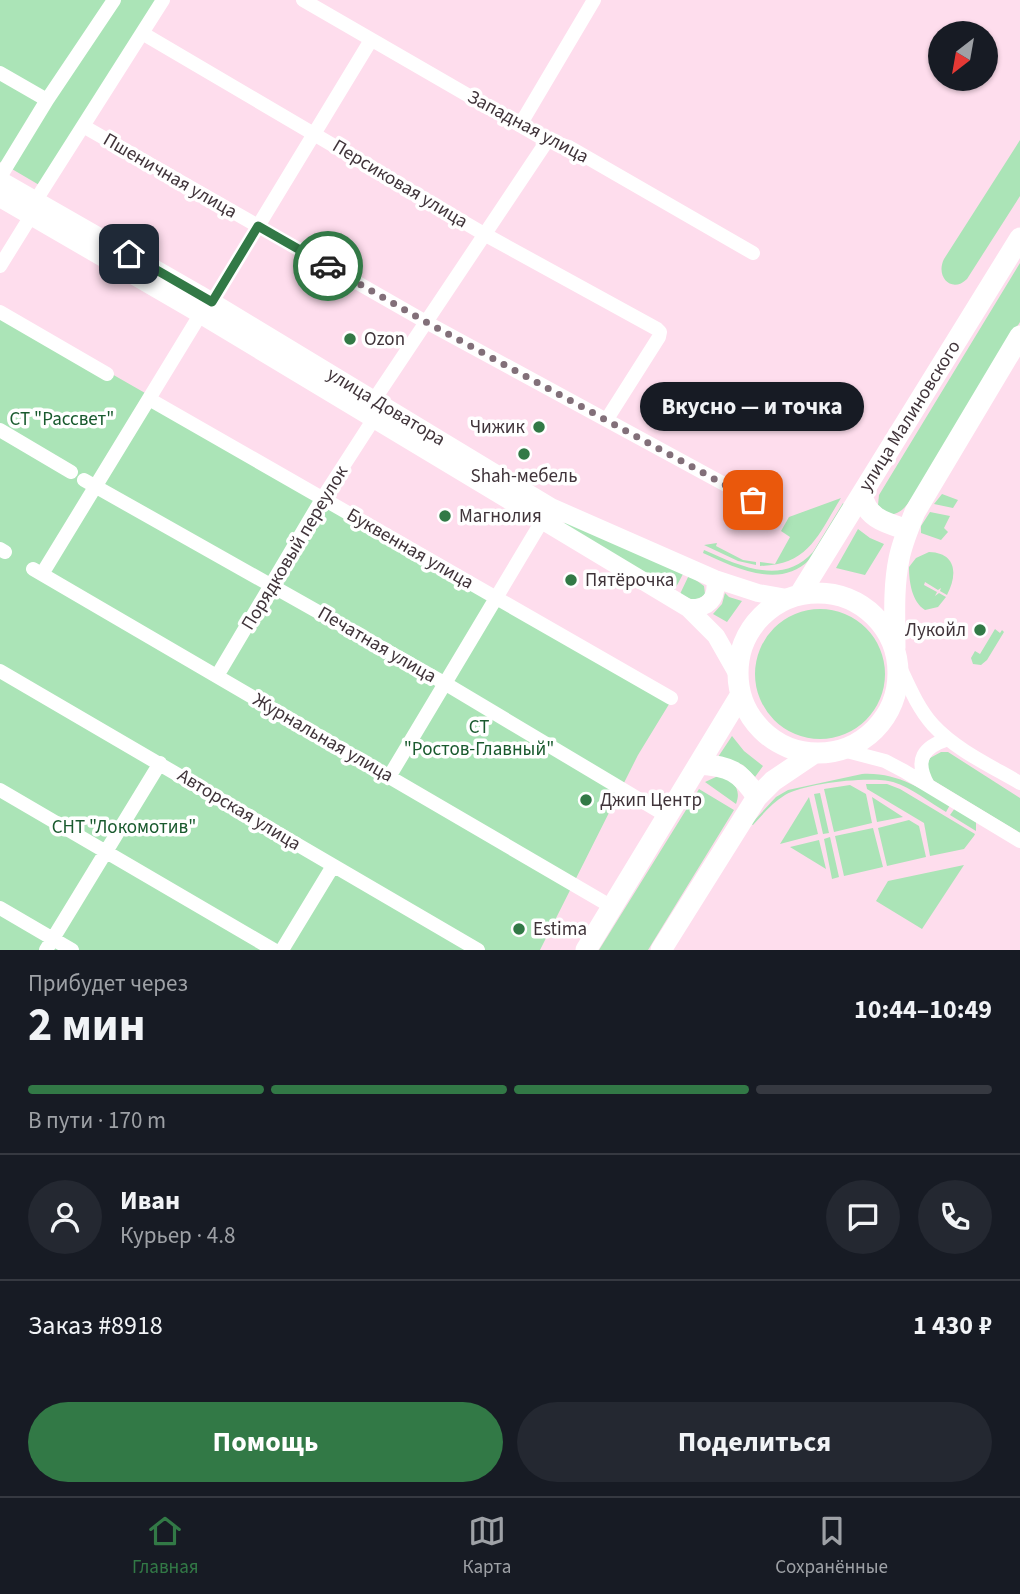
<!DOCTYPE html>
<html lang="ru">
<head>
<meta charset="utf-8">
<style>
	:root { --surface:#171b24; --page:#242831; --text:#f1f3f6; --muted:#9ea1a6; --line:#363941; --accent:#327946 }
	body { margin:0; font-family:"Source Sans 3",sans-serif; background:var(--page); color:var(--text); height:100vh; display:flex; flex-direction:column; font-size:26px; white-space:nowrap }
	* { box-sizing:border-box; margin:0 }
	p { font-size:23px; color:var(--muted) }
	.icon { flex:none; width:38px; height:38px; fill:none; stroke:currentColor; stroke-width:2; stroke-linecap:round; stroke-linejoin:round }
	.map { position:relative; height:950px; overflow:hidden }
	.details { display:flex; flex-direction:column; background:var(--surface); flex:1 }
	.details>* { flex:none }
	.needle { width:46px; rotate:211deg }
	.tools { position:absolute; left:928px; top:21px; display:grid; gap:14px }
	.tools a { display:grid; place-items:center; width:70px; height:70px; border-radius:50%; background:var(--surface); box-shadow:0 2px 5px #0004; font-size:35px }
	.pin { position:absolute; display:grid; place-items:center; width:60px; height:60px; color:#fff; margin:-30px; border-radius:14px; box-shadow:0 4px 10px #0006 }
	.courier { position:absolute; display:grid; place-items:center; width:70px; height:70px; margin:-35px; border:5px solid #327946; border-radius:50%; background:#fff; color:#222; box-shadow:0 2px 9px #0007 }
	.bubble { position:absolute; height:49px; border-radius:24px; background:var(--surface); box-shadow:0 2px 5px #0004; font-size:23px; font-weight:700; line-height:49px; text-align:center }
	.head em { font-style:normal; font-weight:700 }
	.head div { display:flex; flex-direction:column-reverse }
	.head { display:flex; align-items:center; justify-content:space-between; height:119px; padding:0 28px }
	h1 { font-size:46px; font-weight:700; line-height:52px }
	.bar { display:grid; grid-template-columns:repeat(4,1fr); gap:10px 7px; align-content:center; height:84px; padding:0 28px }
	.bar i { height:9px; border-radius:5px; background:var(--line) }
	.bar .on { background:var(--accent) }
	.bar p { grid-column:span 4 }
	.line { display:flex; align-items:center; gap:18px; padding:0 28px; border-top:2px solid var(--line) }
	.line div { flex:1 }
	.round { display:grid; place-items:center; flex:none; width:74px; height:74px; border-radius:37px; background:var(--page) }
	.cta { display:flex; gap:14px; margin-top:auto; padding:14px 28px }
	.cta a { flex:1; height:80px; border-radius:42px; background:var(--accent); color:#fff; font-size:28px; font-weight:700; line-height:80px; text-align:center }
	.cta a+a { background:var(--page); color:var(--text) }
	.tab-bar { display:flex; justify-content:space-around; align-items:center; height:98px; border-top:2px solid var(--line); background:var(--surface); font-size:19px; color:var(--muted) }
	.tab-bar a { display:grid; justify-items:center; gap:4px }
	.tab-bar .on { color:var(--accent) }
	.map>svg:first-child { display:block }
	.green { fill:#abe4b7 }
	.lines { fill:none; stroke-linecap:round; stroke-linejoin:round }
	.minor { stroke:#fff; stroke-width:14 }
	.major { stroke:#fff; stroke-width:18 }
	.highway { stroke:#fff; stroke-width:21 }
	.done { stroke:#826f79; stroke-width:7; stroke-dasharray:0 12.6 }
	.route { stroke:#327946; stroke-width:9 }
	.poi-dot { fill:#327946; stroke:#fff; stroke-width:2.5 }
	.labels { text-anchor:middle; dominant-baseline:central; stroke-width:7; stroke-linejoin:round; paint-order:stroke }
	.street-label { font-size:19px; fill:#40343a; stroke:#fff }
	.poi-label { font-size:19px; fill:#40343a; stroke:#fff; text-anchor:start }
	.park-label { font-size:19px; fill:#195a2e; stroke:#fff }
</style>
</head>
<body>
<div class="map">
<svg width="1020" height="950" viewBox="0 0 1020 950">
	<rect width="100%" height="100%" fill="#fedded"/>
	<path class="green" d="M0 0H166L46 189 0 162Z
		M1020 140V196L967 279C952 294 935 277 944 259Z
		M1020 263V322L918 489C910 500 904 514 889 515L878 505 879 495Z
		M0 310 674 696 638 755 540 950H0Z
		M942 494 958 500 953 508 934 504Z
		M841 498C818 535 809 565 760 566V562L775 564 790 537 781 531 789 517Z
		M843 503 846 507C834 524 824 546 809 560 780 590 733 567 703 553L704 550C738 565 782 587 813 552Z
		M930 512 950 516 944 528 948 532 941 540 921 533V526Z
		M566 521 683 574 674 591 563 525Z
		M858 529 870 538 884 544 865 575 836 568Z
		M717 543 716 546 743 560 756 562V565L738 561 704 545Z
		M929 552C958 553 957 576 947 595L940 591 941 588 938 590 925 582 924 585 937 592 935 596 939 593 946 597 938 607 925 610C912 602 909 582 909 567L916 558Z
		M689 575 704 586 705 594C696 603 690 599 680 594Z
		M725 593 729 597 742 601 727 622 713 614 722 604Z
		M755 674a65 65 0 1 1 130 0a65 65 0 1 1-130 0Z
		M995 629 1000 633 1002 630 1004 632 987 660 981 665 973 664 971 658 975 651 980 654Z
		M732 736 744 751 763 766 755 777 743 765 718 757Z
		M941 752H948L1020 798V833L931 779 927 765 930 758Z
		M862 774C897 772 921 789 950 805L946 812C929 802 912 788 893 782 870 776 806 783 785 795 772 803 763 814 753 825L751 824 776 797 788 790Z
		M718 776C733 779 742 789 736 804L705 782Z
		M866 784H887L900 789 975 834 974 836 964 849 930 856 924 823 867 789Z
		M850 785 866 794 872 823 834 832 824 789Z
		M699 789 734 810 648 950H599Z
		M820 793 829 833 823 834 814 794Z
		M809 797 818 834 780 844Z
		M872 797 903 817 877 822Z
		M955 808 976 822V831L950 815Z
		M909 820 919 826 926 857 887 866 878 828Z
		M873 828 883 867 844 876 835 836Z
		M830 837 839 877 832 879 824 839Z
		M819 840 826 869 790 847Z
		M964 865 922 929 876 901 888 881Z"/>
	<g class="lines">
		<path class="minor" d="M303 0 547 141 569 147 753 253
			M142 33 484 234 657 329 660 332 659 337 607 419
			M0 73 47 100
			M520 125 594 0
			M83 126 426 322 772 510
			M0 177 47 100 114 0
			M36 200 163 0
			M0 266 31 216
			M212 302 371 40
			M0 312 107 374
			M149 399 671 698
			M374 400 547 141
			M0 430 71 472
			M84 480 446 684 667 816
			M0 549 5 552
			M33 569 612 907
			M42 574 200 315
			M898 663C908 684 917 707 933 725 956 750 991 766 1020 783
			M0 671 478 950
			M217 676 322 499 373 420
			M843 750 885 761 904 771 1020 841
			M389 777 542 521
			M928 785C914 760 923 747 948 739
			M0 790 274 950
			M0 908 72 950
			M46 950 160 763
			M282 950 333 866"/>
		<path class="major" d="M0 180 199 294 551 507 715 579 758 593 787 598
			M0 198 191 309 688 608 716 636 737 673
			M688 608C708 609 718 599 715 579"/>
		<path class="highway" d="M862 494C866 519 887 523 908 530
			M738 673a80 80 0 1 1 160 0a80 80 0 1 1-160 0Z
			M800 594 1020 238
			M895 648C895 619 893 588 899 559 902 543 909 527 915 512L1020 336
			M699 764C729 766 740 771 757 797
			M586 950 740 696
			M661 950 757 797 773 781 813 754"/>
	</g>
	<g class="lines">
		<path class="done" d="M328 266 426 322 753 500"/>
		<path class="route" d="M129 254 212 302 258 226 328 266"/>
	</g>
	<g class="poi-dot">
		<circle cx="350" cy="339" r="7"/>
		<circle cx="539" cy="427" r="7"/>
		<circle cx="524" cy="454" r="7"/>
		<circle cx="445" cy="516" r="7"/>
		<circle cx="571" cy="580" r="7"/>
		<circle cx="980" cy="630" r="7"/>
		<circle cx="586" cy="800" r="7"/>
		<circle cx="519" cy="929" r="7"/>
	</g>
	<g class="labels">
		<g class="street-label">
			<text transform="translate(528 127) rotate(28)">Западная улица</text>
			<text transform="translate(170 176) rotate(30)">Пшеничная улица</text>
			<text transform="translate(400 184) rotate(31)">Персиковая улица</text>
			<text transform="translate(386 407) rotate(31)">улица Доватора</text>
			<text transform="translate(910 416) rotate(-58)">улица Малиновского</text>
			<text transform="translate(295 548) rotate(-59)">Порядковый переулок</text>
			<text transform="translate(410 549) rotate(30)">Буквенная улица</text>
			<text transform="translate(377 645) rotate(30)">Печатная улица</text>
			<text transform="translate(323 738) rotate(30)">Журнальная улица</text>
			<text transform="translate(239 810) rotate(31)">Авторская улица</text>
		</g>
		<g class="poi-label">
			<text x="364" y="339">Ozon</text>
			<text x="525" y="427" text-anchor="end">Чижик</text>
			<text x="524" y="476" text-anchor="middle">Shah-мебель</text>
			<text x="459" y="516">Магнолия</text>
			<text x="585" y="580">Пятёрочка</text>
			<text x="966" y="630" text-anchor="end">Лукойл</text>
			<text x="600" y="800">Джип Центр</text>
			<text x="533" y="929">Estima</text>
		</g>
		<g class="park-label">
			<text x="62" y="419">СТ "Рассвет"</text>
			<text x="479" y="727">СТ<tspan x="479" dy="22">"Ростов-Главный"</tspan></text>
			<text x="124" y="827">СНТ "Локомотив"</text>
		</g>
	</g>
</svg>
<div class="tools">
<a><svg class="needle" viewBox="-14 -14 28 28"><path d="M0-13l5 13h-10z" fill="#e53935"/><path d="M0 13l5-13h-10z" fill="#9ea1a6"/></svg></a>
</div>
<div class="pin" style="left:753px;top:500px;background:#ea580c"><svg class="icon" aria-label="bag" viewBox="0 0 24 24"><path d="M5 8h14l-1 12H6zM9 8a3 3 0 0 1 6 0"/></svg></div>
<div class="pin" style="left:129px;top:254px;background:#1f2937"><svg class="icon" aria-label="home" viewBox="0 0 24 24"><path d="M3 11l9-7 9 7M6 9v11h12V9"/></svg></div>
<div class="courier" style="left:328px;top:266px"><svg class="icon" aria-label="car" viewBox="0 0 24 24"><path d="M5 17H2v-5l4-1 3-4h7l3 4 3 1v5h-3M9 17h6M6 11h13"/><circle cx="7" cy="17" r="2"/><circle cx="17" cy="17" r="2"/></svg></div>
<div class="bubble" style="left:640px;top:382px;width:224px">Вкусно — и точка</div>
</div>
<section class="details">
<div class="head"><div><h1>2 мин</h1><p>Прибудет через</p></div><em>10:44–10:49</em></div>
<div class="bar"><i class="on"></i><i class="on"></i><i class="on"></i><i></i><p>В пути · 170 m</p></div>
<div class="line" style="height:126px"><a class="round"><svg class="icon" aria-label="person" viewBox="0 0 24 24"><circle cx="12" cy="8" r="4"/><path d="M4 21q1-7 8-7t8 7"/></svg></a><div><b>Иван</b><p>Курьер · 4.8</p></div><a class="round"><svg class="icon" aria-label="chat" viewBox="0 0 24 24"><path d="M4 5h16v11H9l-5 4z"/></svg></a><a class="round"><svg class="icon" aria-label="phone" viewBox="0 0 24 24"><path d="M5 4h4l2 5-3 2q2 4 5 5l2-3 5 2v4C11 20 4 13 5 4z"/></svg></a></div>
<div class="line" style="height:91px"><div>Заказ #8918</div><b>1 430 ₽</b></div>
<div class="cta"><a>Помощь</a><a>Поделиться</a></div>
</section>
<nav class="tab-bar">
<a class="on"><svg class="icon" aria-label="home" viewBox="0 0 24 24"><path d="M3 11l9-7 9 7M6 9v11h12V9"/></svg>Главная</a>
<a><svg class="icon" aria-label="map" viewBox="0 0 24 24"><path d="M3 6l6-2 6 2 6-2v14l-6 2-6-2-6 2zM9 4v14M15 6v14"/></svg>Карта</a>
<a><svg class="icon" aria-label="saved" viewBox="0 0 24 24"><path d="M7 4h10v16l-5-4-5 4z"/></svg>Сохранённые</a>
</nav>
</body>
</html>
